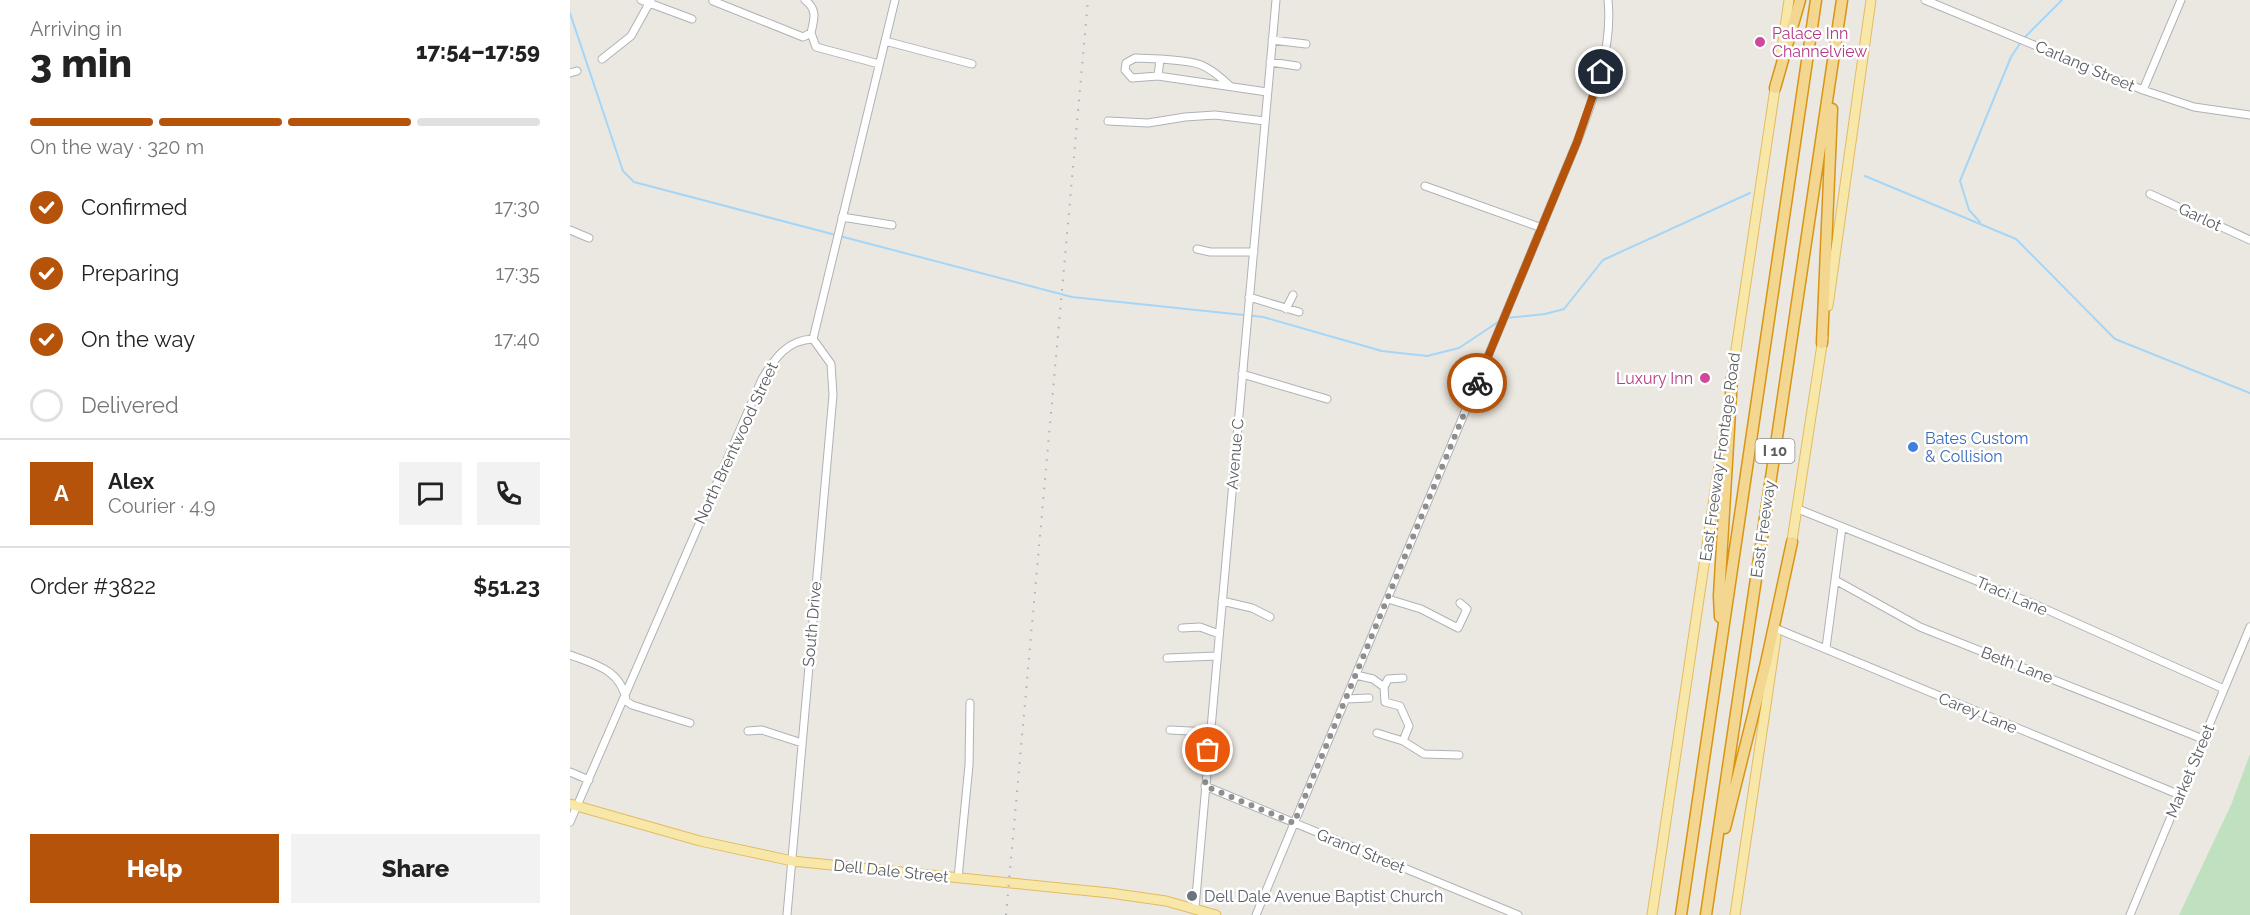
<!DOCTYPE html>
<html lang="en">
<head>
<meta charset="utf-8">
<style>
	:root { --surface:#fff; --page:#f2f2f2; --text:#222; --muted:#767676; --line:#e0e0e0; --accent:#b45309 }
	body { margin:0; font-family:Raleway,sans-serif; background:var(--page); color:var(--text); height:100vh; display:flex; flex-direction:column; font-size:22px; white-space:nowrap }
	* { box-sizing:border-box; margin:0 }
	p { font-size:20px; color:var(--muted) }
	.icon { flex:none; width:33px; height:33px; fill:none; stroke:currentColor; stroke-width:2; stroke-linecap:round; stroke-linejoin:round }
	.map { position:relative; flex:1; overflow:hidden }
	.details { display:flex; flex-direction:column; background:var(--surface); width:570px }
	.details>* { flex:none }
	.pin { position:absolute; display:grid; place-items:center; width:51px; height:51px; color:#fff; margin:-26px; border:3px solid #fff; border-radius:50%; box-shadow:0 2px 6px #0007 }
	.courier { position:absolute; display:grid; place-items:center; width:60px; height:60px; margin:-30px; border:4px solid #b45309; border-radius:50%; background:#fff; color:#222; box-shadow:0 2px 8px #0007 }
	.head em { font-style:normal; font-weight:800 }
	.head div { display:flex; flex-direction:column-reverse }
	.head { display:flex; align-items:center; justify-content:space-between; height:102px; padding:0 30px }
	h1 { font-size:39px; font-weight:800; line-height:45px }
	.bar { display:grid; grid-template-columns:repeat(4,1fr); gap:9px 6px; align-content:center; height:72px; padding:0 30px }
	.bar i { height:8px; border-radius:4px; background:var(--line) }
	.bar .selected { background:var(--accent) }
	.bar p { grid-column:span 4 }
	.line { display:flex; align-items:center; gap:15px; padding:0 30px; border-top:2px solid var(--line) }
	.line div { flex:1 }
	.round { display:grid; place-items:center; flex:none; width:63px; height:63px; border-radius:0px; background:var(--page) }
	ol { padding:0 30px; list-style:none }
	li { display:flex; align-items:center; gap:18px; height:66px }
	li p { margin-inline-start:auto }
	li .icon { padding:6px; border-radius:50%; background:var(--accent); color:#fff; stroke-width:4 }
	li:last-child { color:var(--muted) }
	li i { width:33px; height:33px; border:3px solid var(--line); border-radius:50% }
	.action { display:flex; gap:12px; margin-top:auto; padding:12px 30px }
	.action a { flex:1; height:69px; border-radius:0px; background:var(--accent); color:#fff; font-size:24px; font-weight:800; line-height:69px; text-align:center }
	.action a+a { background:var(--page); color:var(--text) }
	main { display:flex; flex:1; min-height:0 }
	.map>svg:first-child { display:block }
	.green { fill:#c0e1bf }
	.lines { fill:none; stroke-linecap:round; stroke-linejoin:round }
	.stream { stroke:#a5d6f7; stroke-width:2 }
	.minor-casing { stroke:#afb2b5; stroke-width:9 }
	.major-casing { stroke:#e3bb61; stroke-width:11 }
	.highway-casing { stroke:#d89514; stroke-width:13 }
	.minor { stroke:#fff; stroke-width:7 }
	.major { stroke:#f7e8aa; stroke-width:9 }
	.highway { stroke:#f3d790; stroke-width:10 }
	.rail { stroke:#afb0b0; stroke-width:2; stroke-dasharray:1.5 8; stroke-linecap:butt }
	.done { stroke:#8d8e8d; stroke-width:6; stroke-dasharray:0 10.8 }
	.route { stroke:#b45309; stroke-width:8 }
	.hotel-dot { fill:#d1479c; stroke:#fff; stroke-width:2 }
	.shop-dot { fill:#3f7fe0; stroke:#fff; stroke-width:2 }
	.worship-dot { fill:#6b7280; stroke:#fff; stroke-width:2 }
	.labels { text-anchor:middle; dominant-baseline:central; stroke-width:5; stroke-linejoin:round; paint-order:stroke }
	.shield { fill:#fff; stroke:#8c8e90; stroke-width:1.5 }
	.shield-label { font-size:15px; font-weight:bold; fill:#5a5d60 }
	.hotel-label { font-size:16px; fill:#b23c85; stroke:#fff; text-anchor:start }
	.street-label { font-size:16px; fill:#5a5d60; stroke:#fff }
	.shop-label { font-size:16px; fill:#366cbe; stroke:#fff; text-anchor:start }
	.worship-label { font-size:16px; fill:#5b616d; stroke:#fff; text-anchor:start }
</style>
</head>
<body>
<main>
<section class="details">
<div class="head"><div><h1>3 min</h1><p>Arriving in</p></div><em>17:54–17:59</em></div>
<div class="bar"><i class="selected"></i><i class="selected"></i><i class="selected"></i><i></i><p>On the way · 320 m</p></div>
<ol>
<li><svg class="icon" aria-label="check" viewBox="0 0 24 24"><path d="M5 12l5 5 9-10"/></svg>Confirmed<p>17:30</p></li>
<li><svg class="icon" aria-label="check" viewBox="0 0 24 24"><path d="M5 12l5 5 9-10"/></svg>Preparing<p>17:35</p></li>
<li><svg class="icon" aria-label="check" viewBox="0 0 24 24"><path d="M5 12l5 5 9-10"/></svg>On the way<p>17:40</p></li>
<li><i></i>Delivered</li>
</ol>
<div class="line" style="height:108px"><b class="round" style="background:var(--accent);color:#fff">A</b><div><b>Alex</b><p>Courier · 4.9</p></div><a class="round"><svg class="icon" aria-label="chat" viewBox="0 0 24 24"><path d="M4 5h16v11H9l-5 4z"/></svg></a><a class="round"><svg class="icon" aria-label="phone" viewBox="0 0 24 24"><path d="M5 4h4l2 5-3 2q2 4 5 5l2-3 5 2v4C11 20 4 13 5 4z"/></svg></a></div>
<div class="line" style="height:78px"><div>Order #3822</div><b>$51.23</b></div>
<div class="action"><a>Help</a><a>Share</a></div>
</section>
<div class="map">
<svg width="1680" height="915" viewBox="0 0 1680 915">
	<rect width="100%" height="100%" fill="#ebe8e1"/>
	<path class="green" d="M1680 754V915H1609L1661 805Z"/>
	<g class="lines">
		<path class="stream" d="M0 13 53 171 64 182 502 297 693 317 812 351 857 356 889 348 931 320
			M1454 38 1492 0
			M1295 176 1446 239 1545 339 1680 393
			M1410 222 1399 210 1390 181 1441 57 1451 42
			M936 318 975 314 994 309 1033 260 1180 193"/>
		<defs>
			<path id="minor" d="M71 0 122 19
				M1355 0 1573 90 1624 107 1680 115
				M143 1 233 37 241 33C244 19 248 10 235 0
				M241 33 246 47 309 64
				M702 40 736 44
				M315 41 402 64
				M32 59 61 36 81 0
				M700 62 727 66
				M0 73 7 71
				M588 76 562 78 555 70 556 63 565 58 590 59
				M660 86C633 60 625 62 590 59L588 76 697 92
				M1573 90 1611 0
				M538 121 578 123 615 117 645 115 695 121
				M855 186 972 228
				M1580 194 1680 240
				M272 217 322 225
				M0 230 19 238
				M627 249 640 252H684
				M679 297 729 312
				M716 309 723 295
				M672 374 757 399
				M1228 509 1464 604 1654 689
				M1267 581 1350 627 1633 739
				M818 599 851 609 888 628 897 609 890 603
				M652 601 682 608 700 617
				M612 628 630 627 649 634
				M1207 629 1610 795
				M1256 648 1272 527
				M0 655C24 664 52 670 56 701L62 705 120 723
				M597 658 647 656
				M786 675 803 679 814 687
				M833 678 818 679 814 687 815 702 830 706 839 726 833 741
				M776 699 799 698
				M600 730 640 732
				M178 731 192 730 232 743
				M807 733 833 741 854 754 889 755
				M0 772 19 780
				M635 786 948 915
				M0 822 192 379C205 358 217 340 243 339L325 0
				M388 878 399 765 400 703
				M625 908 706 0
				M217 915 263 395 261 364 243 339
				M686 915 1007 142C1024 97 1043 49 1038 0
				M1560 915 1680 627"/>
			<path id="major" d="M1211 54 1219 0
				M1258 306 1301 0
				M1161 383 1206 82
				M1221 547 1253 338
				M0 804 130 841 222 861 540 893 596 901 646 915
				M1082 915 1155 424
				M1165 915 1206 637"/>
			<path id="highway" d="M1205 88 1230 0
				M1252 343 1262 109
				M1150 617 1149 596 1162 377
				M1155 828 1196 663 1222 542
				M1111 915 1246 0
				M1136 915 1272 0"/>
		</defs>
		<use href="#minor" class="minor-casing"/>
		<use href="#major" class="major-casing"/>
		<use href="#highway" class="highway-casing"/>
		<use href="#minor" class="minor"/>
		<use href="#major" class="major"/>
		<use href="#highway" class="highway"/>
		<path class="rail" d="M436 915 518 0"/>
	</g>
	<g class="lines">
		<path class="done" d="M638 750 635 786 724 823 907 383"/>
		<path class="route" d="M907 383 1007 142 1031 72"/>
	</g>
	<g class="hotel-dot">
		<circle cx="1190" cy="42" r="6"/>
		<circle cx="1135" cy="378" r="6"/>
	</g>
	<circle class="shop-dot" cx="1343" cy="447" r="6"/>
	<circle class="worship-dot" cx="622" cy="896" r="6"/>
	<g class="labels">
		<rect class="shield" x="1185.5" y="439" width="39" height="24" rx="4.5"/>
		<g class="shield-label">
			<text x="1205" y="451">I 10</text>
		</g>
		<g class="hotel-label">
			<text x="1202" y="33">Palace Inn<tspan x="1202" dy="18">Channelview</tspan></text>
			<text x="1123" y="378" text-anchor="end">Luxury Inn</text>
		</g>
		<g class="street-label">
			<text transform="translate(1515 66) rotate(23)">Carlang Street</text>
			<text transform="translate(1630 217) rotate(25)">Garlot</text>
			<text transform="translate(166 443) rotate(-65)">North Brentwood Street</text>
			<text transform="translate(665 454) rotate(-85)">Avenue C</text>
			<text transform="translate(1150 457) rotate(-82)">East Freeway Frontage Road</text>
			<text transform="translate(1193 529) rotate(-82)">East Freeway</text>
			<text transform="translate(1442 596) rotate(23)">Traci Lane</text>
			<text transform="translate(242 624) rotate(-85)">South Drive</text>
			<text transform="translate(1447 665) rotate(21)">Beth Lane</text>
			<text transform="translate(1408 713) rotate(22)">Carey Lane</text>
			<text transform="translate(1620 771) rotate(-67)">Market Street</text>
			<text transform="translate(791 851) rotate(22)">Grand Street</text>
			<text transform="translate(321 871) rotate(6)">Dell Dale Street</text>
		</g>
		<g class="shop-label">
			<text x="1355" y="438">Bates Custom<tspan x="1355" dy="18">&amp; Collision</tspan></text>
		</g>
		<g class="worship-label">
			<text x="634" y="896">Dell Dale Avenue Baptist Church</text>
		</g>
	</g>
</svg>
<div class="pin" style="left:638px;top:750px;background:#ea580c"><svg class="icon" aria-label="bag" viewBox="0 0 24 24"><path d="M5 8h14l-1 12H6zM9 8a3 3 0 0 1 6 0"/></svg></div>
<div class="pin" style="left:1031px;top:72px;background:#1f2937"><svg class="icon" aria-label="home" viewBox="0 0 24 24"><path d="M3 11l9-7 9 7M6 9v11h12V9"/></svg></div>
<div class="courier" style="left:907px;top:383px"><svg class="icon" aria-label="bike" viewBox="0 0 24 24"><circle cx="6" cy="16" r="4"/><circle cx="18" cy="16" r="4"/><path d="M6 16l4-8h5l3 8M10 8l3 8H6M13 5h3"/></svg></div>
</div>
</main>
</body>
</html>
